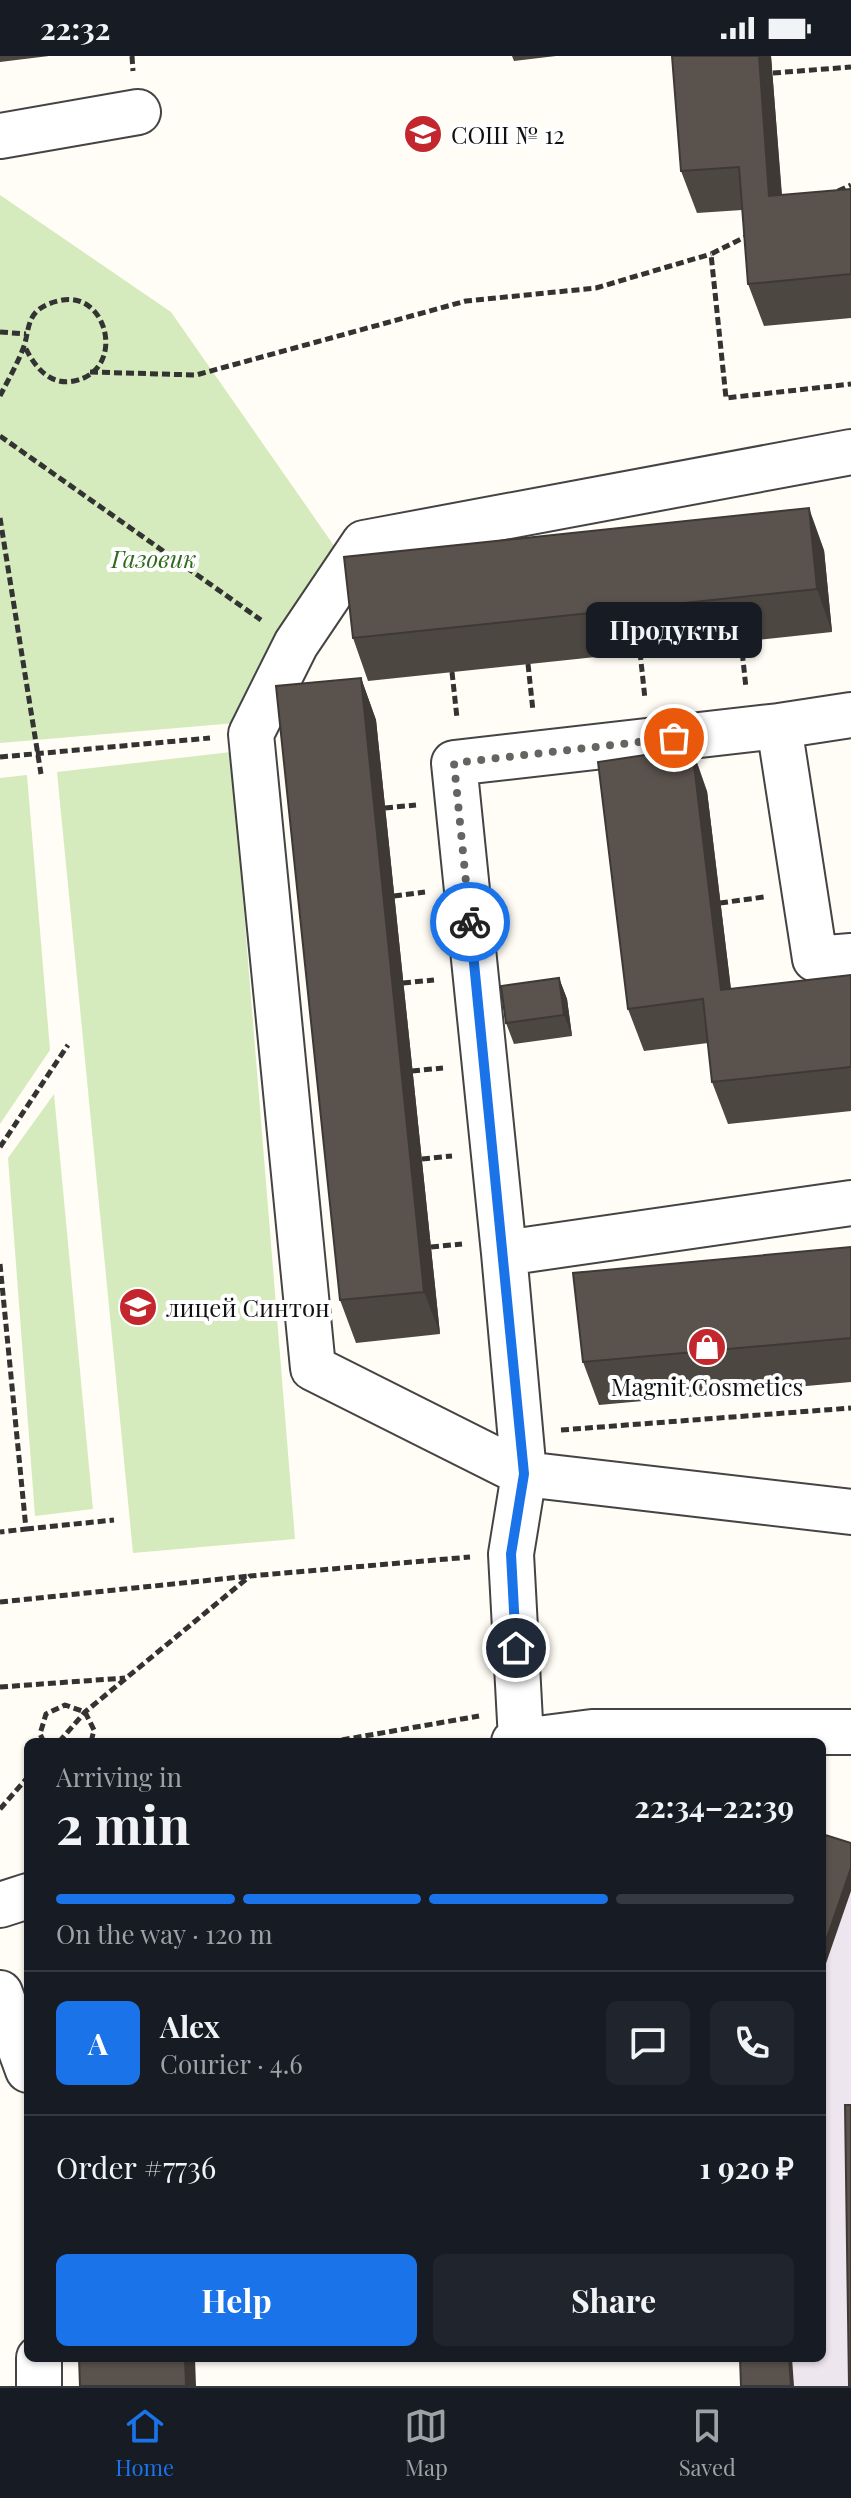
<!DOCTYPE html>
<html lang="en">
<head>
<meta charset="utf-8">
<style>
	:root { --surface:#171b24; --page:#20242c; --text:#f1f3f6; --muted:#9ea1a6; --line:#363941; --accent:#1a73e8 }
	body { margin:0; font-family:"Playfair Display",serif; background:var(--page); color:var(--text); height:100vh; display:flex; flex-direction:column; font-size:30px; white-space:nowrap }
	* { box-sizing:border-box; margin:0 }
	p { font-size:26px; color:var(--muted) }
	.icon { flex:none; width:44px; height:44px; fill:none; stroke:currentColor; stroke-width:2; stroke-linecap:round; stroke-linejoin:round }
	.map { position:relative; flex:1; overflow:hidden }
	.panel { position:absolute; left:24px; top:1682px; width:802px; height:624px; display:flex; flex-direction:column; background:var(--surface); border-radius:12px; box-shadow:0 2px 6px #0004 }
	.panel>* { flex:none }
	.pin { position:absolute; display:grid; place-items:center; width:68px; height:68px; color:#fff; margin:-34px; border:4px solid #fff; border-radius:50%; box-shadow:0 2px 8px #0007 }
	.courier { position:absolute; display:grid; place-items:center; width:80px; height:80px; margin:-40px; border:6px solid #1a73e8; border-radius:50%; background:#fff; color:#222; box-shadow:0 2px 10px #0007 }
	.bubble { position:absolute; height:56px; border-radius:12px; background:var(--surface); box-shadow:0 2px 6px #0004; font-size:26px; font-weight:700; line-height:56px; text-align:center }
	.summary em { font-style:normal; font-weight:700 }
	.summary div { display:flex; flex-direction:column-reverse }
	.summary { display:flex; align-items:center; justify-content:space-between; height:136px; padding:0 32px }
	h1 { font-size:52px; font-weight:700; line-height:60px }
	.bar { display:grid; grid-template-columns:repeat(4,1fr); gap:12px 8px; align-content:center; height:96px; padding:0 32px }
	.bar i { height:10px; border-radius:6px; background:var(--line) }
	.bar .current { background:var(--accent) }
	.bar p { grid-column:span 4 }
	.line { display:flex; align-items:center; gap:20px; padding:0 32px; border-top:2px solid var(--line) }
	.line div { flex:1 }
	.round { display:grid; place-items:center; flex:none; width:84px; height:84px; border-radius:12px; background:var(--page) }
	.button { display:flex; gap:16px; margin-top:auto; padding:16px 32px }
	.button a { flex:1; height:92px; border-radius:12px; background:var(--accent); color:#fff; font-size:32px; font-weight:700; line-height:92px; text-align:center }
	.button a+a { background:var(--page); color:var(--text) }
	.status { display:flex; justify-content:space-between; align-items:center; height:56px; padding:0 40px; background:var(--surface); direction:ltr }
	.status svg { height:22px; fill:currentColor }
	.menu { display:flex; justify-content:space-around; align-items:center; height:112px; border-top:2px solid var(--line); background:var(--surface); font-size:22px; color:var(--muted) }
	.menu a { display:grid; justify-items:center; gap:4px }
	.menu .current { color:var(--accent) }
	.map>svg:first-child { display:block }
	.industrial { fill:#eee6ef }
	.green { fill:#d5ebbd }
	.lines { fill:none; stroke-linecap:round; stroke-linejoin:round }
	.minor-casing { stroke:#444; stroke-width:48 }
	.path { stroke:#333; stroke-width:5; stroke-dasharray:8 4; stroke-linecap:butt }
	.minor { stroke:#fff; stroke-width:44 }
	.wall { fill:#4d4742 }
	.shaded-wall { fill:#3f3936 }
	.building { fill:#5a524d; stroke:#3f3936; stroke-width:2 }
	.done { stroke:#646461; stroke-width:8; stroke-dasharray:0 14.4 }
	.route { stroke:#1a73e8; stroke-width:10 }
	.labels { text-anchor:middle; dominant-baseline:central; stroke-width:8; stroke-linejoin:round; paint-order:stroke }
	.poi-label { font-size:24px; fill:#111; stroke:#fff; text-anchor:start }
	.park-label { font-size:24px; font-style:italic; fill:#2f6b1f; stroke:#fff }
</style>
</head>
<body>
<div class="status"><b>22:32</b><svg viewBox="0 0 49 12"><path d="M0 12V9h3v3zM5 12V6h3v6zM10 12V3h3v9zM15 12V0h3v12zM26 1h20v11H26zM47 4h2v5h-2z"/></svg></div>
<div class="map">
<svg width="851" height="2330" viewBox="0 0 851 2330">
	<rect width="100%" height="100%" fill="#fffdf5"/>
	<path class="industrial" d="M822 1787 851 1797V2330H745L744 2302H822Z"/>
	<path class="green" d="M0 139 171 256 337 494 236 667 0 687Z
		M231 696 295 1483 133 1497 57 716Z
		M27 719 50 994 0 1068V722Z
		M54 1038 93 1453 35 1460 8 1102Z"/>
	<g class="lines">
		<defs>
			<path id="minor" d="M0 80 138 56
				M851 396 364 487 296 588 251 678 313 1312 524 1418 851 1456
				M779 670 851 659
				M504 1197 454 707 779 670 815 903 851 900
				M521 1684 511 1498 524 1418 504 1197 851 1147
				M514 1686 592 1676H851
				M0 1849 28 1840
				M0 1937 28 2014
				M39 2302V2330"/>
		</defs>
		<use href="#minor" class="minor-casing"/>
		<path class="path" d="M132 0 133 15
			M773 17 851 11
			M838 135 851 129
			M751 178 711 198 726 342 851 328
			M0 276 26 278
			M90 316 196 319 466 245 596 232 711 198
			M0 340C8 324 18 307 24 290 28 279 27 266 36 256 42 250 50 247 58 245 107 231 128 314 74 325 49 330 34 310 24 289
			M0 380 261 564
			M0 462 41 718
			M741 585 746 632
			M640 596 645 643
			M528 608 533 655
			M452 616 457 662
			M0 701 210 682
			M385 752 416 749
			M394 840 425 836
			M720 847 764 841
			M403 927 434 924
			M412 1015 443 1012
			M0 1091 68 989
			M422 1103 452 1100
			M431 1191 462 1188
			M0 1208 26 1473 0 1476
			M561 1374 851 1352
			M26 1473 114 1464
			M0 1546 250 1520
			M0 1631 125 1622
			M44 1686 40 1678 46 1658 65 1649 85 1656 94 1674 91 1686
			M59 1686 85 1656 250 1520 470 1501
			M330 1686 479 1660
			M0 1753 28 1721"/>
		<use href="#minor" class="minor"/>
	</g>
	<path class="wall" d="M0 0H49L0 6Z
		M512 0H556L514 5Z
		M672 0H771L782 139 851 133V262L764 270 748 228 742 154 697 157 681 115Z
		M824 494 832 576 368 625 353 582Z
		M361 622 376 664 440 1278 356 1287 340 1244Z
		M707 735 731 933 851 919V1055L728 1068 712 1026 708 987 644 995 628 953Z
		M559 922 567 943 572 980 514 988 506 967Z
		M851 1191V1326L599 1349 583 1306Z"/>
	<path class="shaded-wall" d="M759 0H771L785 183 769 140Z
		M809 452 824 494 832 576 817 533Z
		M361 622 376 664 440 1278 424 1236Z
		M692 692 707 735 736 976 721 934Z
		M559 922 567 943 572 980 564 959Z
		M851 1812V1835L822 1919V1896Z
		M185 2302H195L196 2330H186Z
		M789 2302H792L794 2330H791Z"/>
	<path class="building" d="M672 0H759L769 140 851 133V218L748 228 739 111 681 115Z
		M809 452 817 533 353 582 344 501Z
		M361 622 424 1236 340 1244 276 630Z
		M692 692 721 934 851 919V1011L712 1026 703 943 628 953 598 706Z
		M559 922 564 959 506 967 501 930Z
		M851 1191V1282L583 1306 573 1217Z
		M822 1778 851 1787V1812L822 1896Z
		M845 2049H851V2330H849Z
		M79 2302H185L186 2330H80Z
		M740 2302H789L791 2330H741Z"/>
	<g class="lines">
		<path class="done" d="M470 866 454 707 674 682"/>
		<path class="route" d="M470 866 524 1418 511 1498 516 1592"/>
	</g>
	<defs>
		<symbol id="school-disc" viewBox="-11 -11 22 22"><circle r="9.5" fill="#c4262e" stroke="#fff"/><path d="M0-5L7-2L0 1L-7-2ZM-4 1L0 2.5L4 1V4Q0 6-4 4Z" fill="#fff"/></symbol>
		<symbol id="shop-disc" viewBox="-11 -11 22 22"><circle r="9.5" fill="#c4262e" stroke="#fff"/><path d="M-5-2.5h2.3a2.7 3.5 0 0 1 5.4 0H5L5.5 6h-11ZM-1.5-2.5h3a1.5 2.3 0 0 0-3 0Z" fill="#fff"/></symbol>
	</defs>
	<g fill-rule="evenodd">
		<use href="#school-disc" x="401" y="56" width="44" height="44"/>
		<use href="#school-disc" x="116" y="1229" width="44" height="44"/>
		<use href="#shop-disc" x="685" y="1269" width="44" height="44"/>
	</g>
	<g class="labels">
		<g class="poi-label">
			<text x="451" y="78">СОШ № 12</text>
			<text x="166" y="1251">лицей Синтон</text>
			<text x="707" y="1330" text-anchor="middle">Magnit Cosmetics</text>
		</g>
		<g class="park-label">
			<text x="154" y="502">Газовик</text>
		</g>
	</g>
</svg>
<div class="pin" style="left:674px;top:682px;background:#ea580c"><svg class="icon" aria-label="bag" viewBox="0 0 24 24"><path d="M5 8h14l-1 12H6zM9 8a3 3 0 0 1 6 0"/></svg></div>
<div class="pin" style="left:516px;top:1592px;background:#1f2937"><svg class="icon" aria-label="home" viewBox="0 0 24 24"><path d="M3 11l9-7 9 7M6 9v11h12V9"/></svg></div>
<div class="courier" style="left:470px;top:866px"><svg class="icon" aria-label="bike" viewBox="0 0 24 24"><circle cx="6" cy="16" r="4"/><circle cx="18" cy="16" r="4"/><path d="M6 16l4-8h5l3 8M10 8l3 8H6M13 5h3"/></svg></div>
<div class="bubble" style="left:586px;top:546px;width:176px">Продукты</div>
<section class="panel">
<div class="summary"><div><h1>2 min</h1><p>Arriving in</p></div><em>22:34–22:39</em></div>
<div class="bar"><i class="current"></i><i class="current"></i><i class="current"></i><i></i><p>On the way · 120 m</p></div>
<div class="line" style="height:144px"><b class="round" style="background:var(--accent);color:#fff">A</b><div><b>Alex</b><p>Courier · 4.6</p></div><a class="round"><svg class="icon" aria-label="chat" viewBox="0 0 24 24"><path d="M4 5h16v11H9l-5 4z"/></svg></a><a class="round"><svg class="icon" aria-label="phone" viewBox="0 0 24 24"><path d="M5 4h4l2 5-3 2q2 4 5 5l2-3 5 2v4C11 20 4 13 5 4z"/></svg></a></div>
<div class="line" style="height:104px"><div>Order #7736</div><b>1 920 ₽</b></div>
<div class="button"><a>Help</a><a>Share</a></div>
</section>
</div>
<nav class="menu">
<a class="current"><svg class="icon" aria-label="home" viewBox="0 0 24 24"><path d="M3 11l9-7 9 7M6 9v11h12V9"/></svg>Home</a>
<a><svg class="icon" aria-label="map" viewBox="0 0 24 24"><path d="M3 6l6-2 6 2 6-2v14l-6 2-6-2-6 2zM9 4v14M15 6v14"/></svg>Map</a>
<a><svg class="icon" aria-label="saved" viewBox="0 0 24 24"><path d="M7 4h10v16l-5-4-5 4z"/></svg>Saved</a>
</nav>
</body>
</html>
